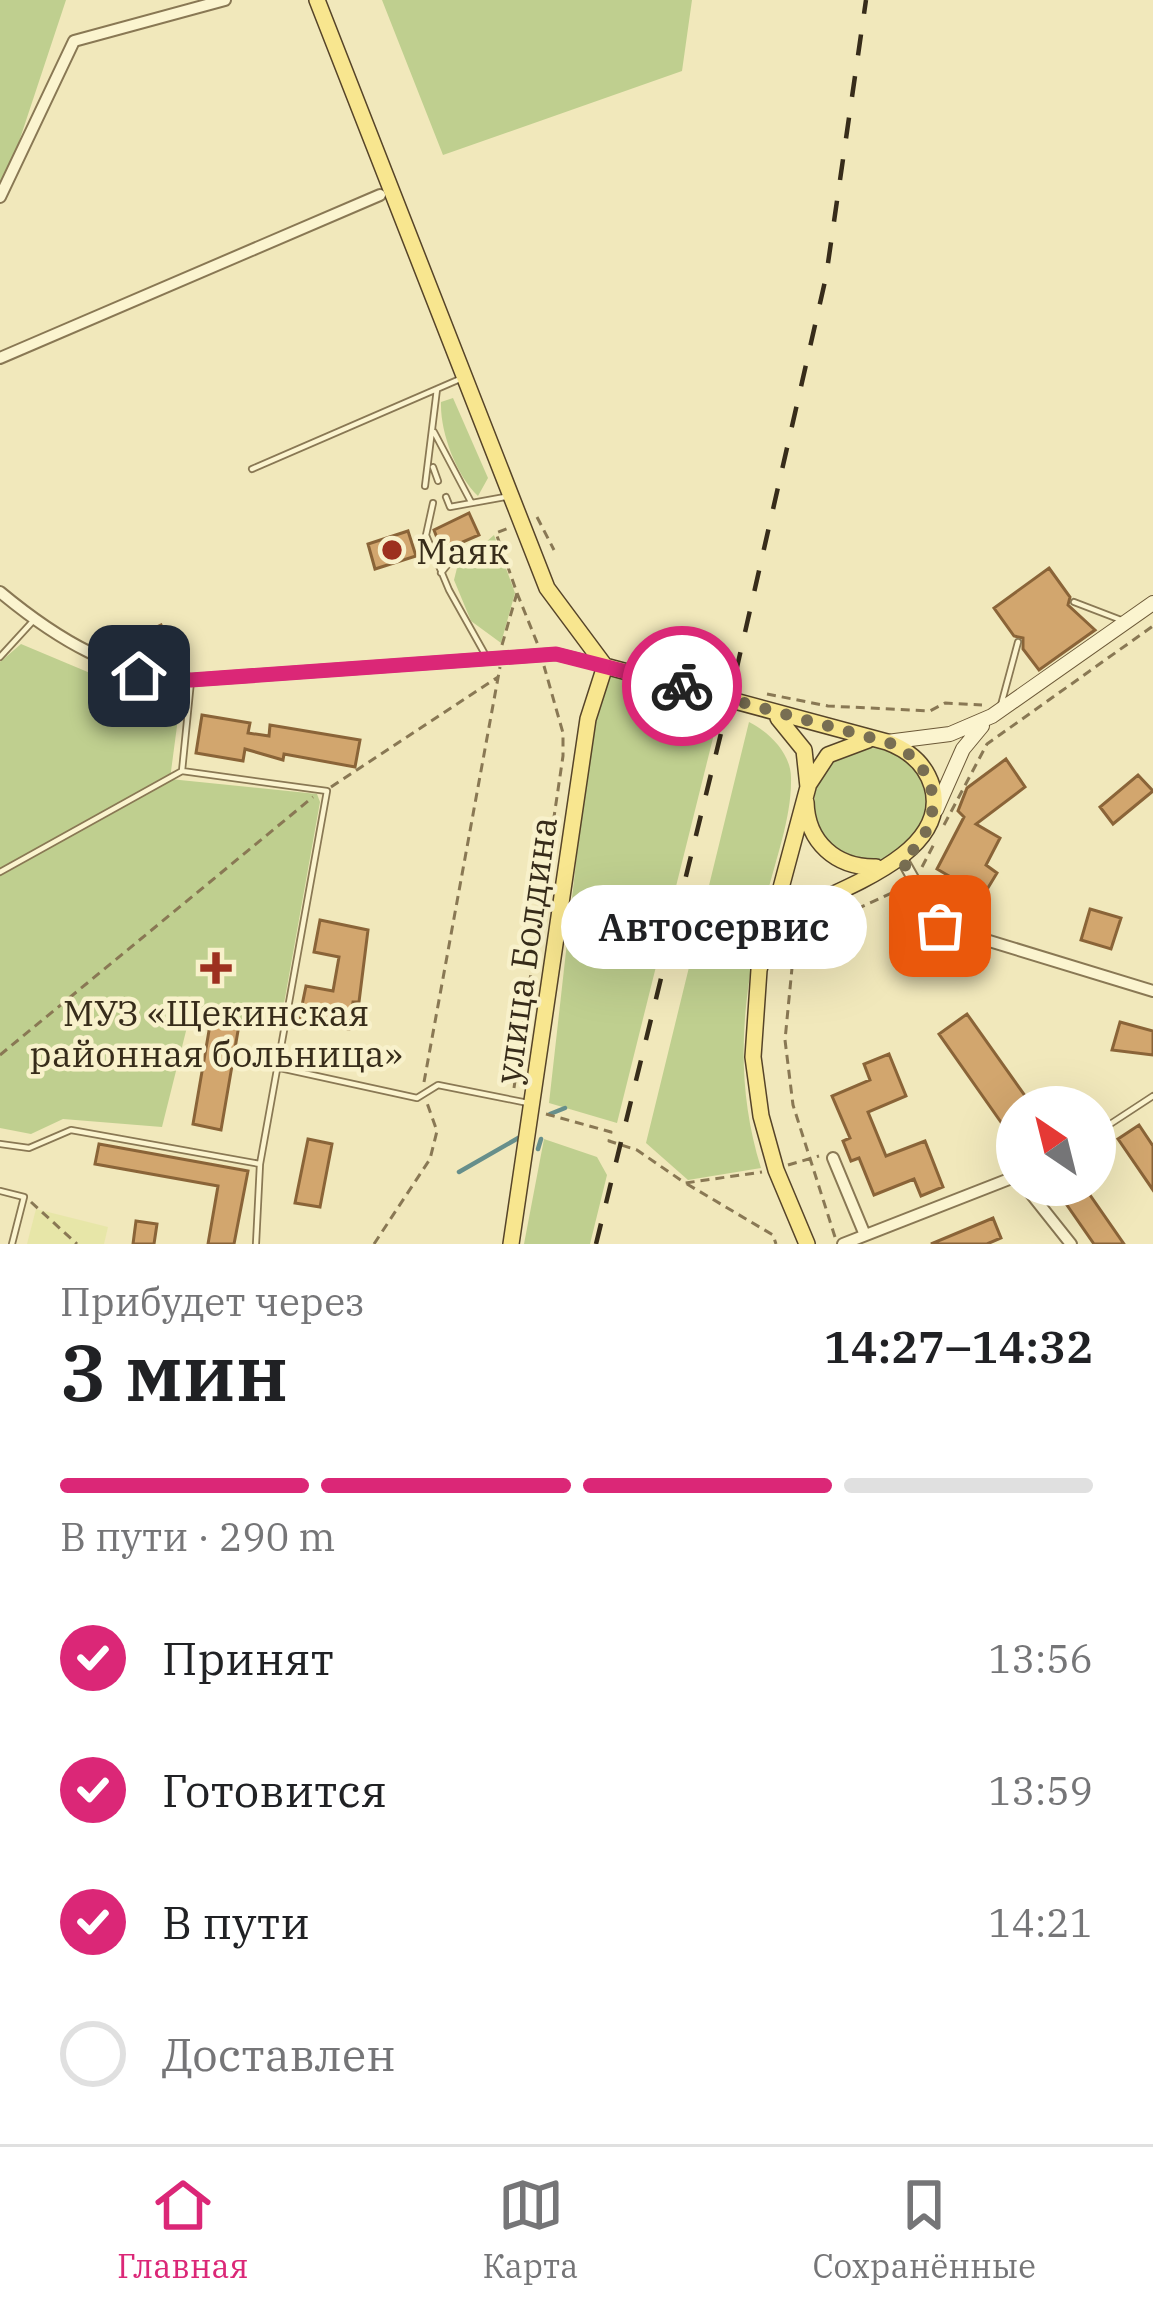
<!DOCTYPE html>
<html lang="ru">
<head>
<meta charset="utf-8">
<style>
	:root { --surface:#fff; --page:#f6f6f6; --text:#202124; --muted:#757577; --line:#e0e0e0; --accent:#db2777 }
	body { margin:0; font-family:"IBM Plex Serif",serif; background:var(--page); color:var(--text); height:100vh; display:flex; flex-direction:column; font-size:45px; white-space:nowrap }
	* { box-sizing:border-box; margin:0 }
	p { font-size:39px; color:var(--muted) }
	.icon { flex:none; width:66px; height:66px; fill:none; stroke:currentColor; stroke-width:2; stroke-linecap:round; stroke-linejoin:round }
	.map { position:relative; height:1244px; overflow:hidden }
	.panel { display:flex; flex-direction:column; background:var(--surface); flex:1 }
	.panel>* { flex:none }
	.needle { width:78px; rotate:325deg }
	.tools { position:absolute; left:996px; top:1086px; display:grid; gap:24px }
	.tools a { display:grid; place-items:center; width:120px; height:120px; border-radius:50%; background:var(--surface); box-shadow:0 12px 48px #0002; font-size:60px }
	.pin { position:absolute; display:grid; place-items:center; width:102px; height:102px; color:#fff; margin:-51px; border-radius:24px; box-shadow:0 6px 18px #0006 }
	.courier { position:absolute; display:grid; place-items:center; width:120px; height:120px; margin:-60px; border:9px solid #db2777; border-radius:50%; background:#fff; color:#222; box-shadow:0 3px 15px #0007 }
	.bubble { position:absolute; height:84px; border-radius:42px; background:var(--surface); box-shadow:0 12px 48px #0002; font-size:39px; font-weight:600; line-height:84px; text-align:center }
	.overview em { font-style:normal; font-weight:600 }
	.overview div { display:flex; flex-direction:column-reverse }
	.overview { display:flex; align-items:center; justify-content:space-between; height:204px; padding:0 60px }
	h1 { font-size:78px; font-weight:600; line-height:90px }
	.bar { display:grid; grid-template-columns:repeat(4,1fr); gap:18px 12px; align-content:center; height:144px; padding:0 60px }
	.bar i { height:15px; border-radius:9px; background:var(--line) }
	.bar .selected { background:var(--accent) }
	.bar p { grid-column:span 4 }
	ol { padding:0 60px; list-style:none }
	li { display:flex; align-items:center; gap:36px; height:132px }
	li p { margin-inline-start:auto }
	li .icon { padding:12px; border-radius:50%; background:var(--accent); color:#fff; stroke-width:4 }
	li:last-child { color:var(--muted) }
	li i { width:66px; height:66px; border:6px solid var(--line); border-radius:50% }
	.dock { display:flex; justify-content:space-around; align-items:center; height:168px; border-top:3px solid var(--line); background:var(--surface); font-size:33px; color:var(--muted) }
	.dock a { display:grid; justify-items:center; gap:6px }
	.dock .selected { color:var(--accent) }
	.map>svg:first-child { display:block }
	.farmland { fill:#e7e6a8 }
	.green { fill:#bfcf8f }
	.lines { fill:none; stroke-linecap:round; stroke-linejoin:round }
	.stream { stroke:#678f8b; stroke-width:4.5 }
	.building { fill:#d2a66e; stroke:#8a6438; stroke-width:3 }
	.lane-casing { stroke:#897854; stroke-width:8 }
	.street-casing { stroke:#897854; stroke-width:14 }
	.secondary-casing { stroke:#6b5837; stroke-width:16 }
	.primary-casing { stroke:#564429; stroke-width:18 }
	.path { stroke:#897854; stroke-width:3; stroke-dasharray:9 6; stroke-linecap:butt }
	.lane { stroke:#fbf4cf; stroke-width:4.5 }
	.street { stroke:#fbf4cf; stroke-width:10 }
	.secondary { stroke:#fbf4cf; stroke-width:14 }
	.primary { stroke:#f8e68f; stroke-width:15 }
	.rail { stroke:#372c1a; stroke-width:4.5; stroke-dasharray:21 21; stroke-linecap:butt }
	.done { stroke:#786e52; stroke-width:12; stroke-dasharray:0 21.6 }
	.route { stroke:#db2777; stroke-width:15 }
	.poi-dot { fill:#9d301f; stroke:#f8f1cb; stroke-width:4.5 }
	.labels { text-anchor:middle; dominant-baseline:central; stroke-width:9; stroke-linejoin:round; paint-order:stroke }
	.poi-label { font-size:36px; fill:#372c1a; stroke:#f8f1cb; text-anchor:start }
	.street-label { font-size:36px; fill:#372c1a; stroke:#f8f1cb }
</style>
</head>
<body>
<div class="map">
<svg width="1153" height="1244" viewBox="0 0 1153 1244">
	<rect width="100%" height="100%" fill="#f1e8bb"/>
	<path class="farmland" d="M36 1209 108 1227 104 1244H27Z"/>
	<path class="green" d="M0 0H66L0 199Z
		M382 0H692L682 71 443 155Z
		M453 398 488 478 478 496C456 475 440 432 441 402Z
		M494 535 515 593 501 643 471 621 454 580 457 568Z
		M21 644 133 691 182 688 170 779 317 794 320 802 280 1026 190 1015 162 1127 63 1119 31 1134 0 1128V662Z
		M608 672 720 710 617 1123 549 1103 592 720Z
		M749 722C769 732 791 753 791 778 792 816 776 858 767 895 743 988 732 1075 761 1168L688 1180 646 1143Z
		M814 804a56 56 0 1 1 112 0a56 56 0 1 1-112 0Z
		M544 1139 597 1157 607 1175 590 1244H524Z"/>
	<g class="lines">
		<path class="stream" d="M550 1114 565 1108
			M538 1149 541 1139
			M459 1172 520 1137"/>
	</g>
	<path class="building" d="M469 513 479 535 442 551 434 530Z
		M408 531 416 556 375 569 368 544Z
		M1049 568 1070 597 1068 605 1095 630 1039 670 1023 649V638L1014 636 994 608Z
		M161 625 178 662 166 667 156 665 142 634Z
		M202 715 250 723 248 733 269 736 270 725 360 740 355 767 284 754 283 760 245 749 243 761 196 753Z
		M1006 759 1025 787 976 824 1000 838 986 865 997 873 966 924 946 915 966 886 937 869 964 817 958 811 967 788Z
		M1138 775 1153 791 1113 824 1100 807Z
		M1090 909 1121 918 1111 949 1081 940Z
		M320 920 368 930 359 1002H353L349 1029 299 1020 306 986 333 991 339 957 314 952Z
		M967 1014 1033 1107H1017V1130L1010 1135 939 1034Z
		M211 1019 239 1025 221 1130 193 1124Z
		M1120 1022 1153 1031V1055L1112 1050Z
		M889 1054 906 1096 868 1112 886 1156 925 1141 943 1187 921 1196 914 1179 874 1195 859 1158 851 1161 843 1141 850 1138 832 1096 870 1080 864 1064Z
		M1139 1125 1153 1146V1190L1118 1139Z
		M308 1139 332 1144 320 1207 295 1203Z
		M99 1144 248 1171 234 1244H208L218 1186 95 1164Z
		M1053 1185H1083L1124 1244H1094Z
		M993 1218 1001 1238 987 1244H931Z
		M136 1221 157 1224 154 1244H133Z"/>
	<g class="lines">
		<defs>
			<path id="lane" d="M434 432 471 502
				M433 467 438 481
				M252 469 460 379
				M425 486 437 389
				M446 497 450 507 505 497
				M433 503 426 535 449 590 486 656
				M441 573 460 549
				M1074 602 1121 620
				M0 657 33 621
				M1001 705 1018 642
				M182 771 191 681
				M0 872 182 771 327 791 260 1164 71 1130 29 1148 0 1144
				M280 1068 417 1098 438 1085 528 1103
				M1095 1134 1153 1096
				M0 1191 24 1197 12 1244
				M256 1244 260 1164"/>
			<path id="street" d="M0 197 74 41 225 0
				M0 358 380 195
				M0 592C59 641 115 674 191 680L556 654 605 666
				M902 859 940 926 1153 991
				M833 1158 865 1235
				M1024 1185 1071 1244
				M843 1244 1017 1176"/>
			<path id="secondary" d="M887 742 950 734 992 716 1153 603
				M936 810 963 749 982 726"/>
			<path id="primary" d="M317 0 547 588 605 666 887 742C908 750 925 763 932 786 954 860 820 894 769 925
				M778 718 804 750 808 787 759 970 753 1057 761 1116 776 1170 807 1244
				M809 784 828 755 868 740
				M806 802C807 842 836 868 876 867
				M511 1244 588 719 605 666"/>
		</defs>
		<use href="#lane" class="lane-casing"/>
		<use href="#street" class="street-casing"/>
		<use href="#secondary" class="secondary-casing"/>
		<use href="#primary" class="primary-casing"/>
		<path class="path" d="M537 517 554 550
			M517 593 538 645
			M502 645 517 593 496 533 511 527
			M767 694 828 706 930 711 945 703 982 705
			M331 787 498 677
			M944 825 987 744 1153 626
			M922 867 934 844
			M0 1055 313 797
			M424 1082 500 667
			M514 1088 563 756V733L544 666
			M546 1114 611 1132 609 1141 637 1150 685 1183 762 1172
			M788 1165 819 1156
			M687 1184 773 1235 776 1244
			M31 1202 77 1244
			M835 1237 793 1105 785 1040 795 937 905 887
			M374 1244 430 1159 437 1131 427 1103"/>
		<use href="#lane" class="lane"/>
		<use href="#street" class="street"/>
		<use href="#secondary" class="secondary"/>
		<use href="#primary" class="primary"/>
		<path class="rail" d="M596 1244 735 676 826 277 866 0"/>
	</g>
	<g class="lines">
		<path class="done" d="M682 686 887 742C942 763 948 825 902 860L940 926"/>
		<path class="route" d="M139 676 191 680 556 654 682 686"/>
	</g>
	<g class="poi-dot">
		<circle cx="392" cy="550" r="12"/>
		<path d="M210 950h12v12h12v12h-12v12h-12v-12h-12v-12h12z"/>
	</g>
	<g class="labels">
		<g class="poi-label">
			<text x="416" y="550">Маяк</text>
			<text x="216" y="1012" text-anchor="middle">МУЗ «Щекинская<tspan x="216" dy="41">районная больница»</tspan></text>
		</g>
		<g class="street-label">
			<text transform="translate(525 950) rotate(-82)">улица Болдина</text>
		</g>
	</g>
</svg>
<div class="tools">
<a><svg class="needle" viewBox="-14 -14 28 28"><path d="M0-13l5 13h-10z" fill="#e53935"/><path d="M0 13l5-13h-10z" fill="#757577"/></svg></a>
</div>
<div class="pin" style="left:940px;top:926px;background:#ea580c"><svg class="icon" aria-label="bag" viewBox="0 0 24 24"><path d="M5 8h14l-1 12H6zM9 8a3 3 0 0 1 6 0"/></svg></div>
<div class="pin" style="left:139px;top:676px;background:#1f2937"><svg class="icon" aria-label="home" viewBox="0 0 24 24"><path d="M3 11l9-7 9 7M6 9v11h12V9"/></svg></div>
<div class="courier" style="left:682px;top:686px"><svg class="icon" aria-label="bike" viewBox="0 0 24 24"><circle cx="6" cy="16" r="4"/><circle cx="18" cy="16" r="4"/><path d="M6 16l4-8h5l3 8M10 8l3 8H6M13 5h3"/></svg></div>
<div class="bubble" style="left:561px;top:885px;width:306px">Автосервис</div>
</div>
<section class="panel">
<div class="overview"><div><h1>3 мин</h1><p>Прибудет через</p></div><em>14:27–14:32</em></div>
<div class="bar"><i class="selected"></i><i class="selected"></i><i class="selected"></i><i></i><p>В пути · 290 m</p></div>
<ol>
<li><svg class="icon" aria-label="check" viewBox="0 0 24 24"><path d="M5 12l5 5 9-10"/></svg>Принят<p>13:56</p></li>
<li><svg class="icon" aria-label="check" viewBox="0 0 24 24"><path d="M5 12l5 5 9-10"/></svg>Готовится<p>13:59</p></li>
<li><svg class="icon" aria-label="check" viewBox="0 0 24 24"><path d="M5 12l5 5 9-10"/></svg>В пути<p>14:21</p></li>
<li><i></i>Доставлен</li>
</ol>
</section>
<nav class="dock">
<a class="selected"><svg class="icon" aria-label="home" viewBox="0 0 24 24"><path d="M3 11l9-7 9 7M6 9v11h12V9"/></svg>Главная</a>
<a><svg class="icon" aria-label="map" viewBox="0 0 24 24"><path d="M3 6l6-2 6 2 6-2v14l-6 2-6-2-6 2zM9 4v14M15 6v14"/></svg>Карта</a>
<a><svg class="icon" aria-label="saved" viewBox="0 0 24 24"><path d="M7 4h10v16l-5-4-5 4z"/></svg>Сохранённые</a>
</nav>
</body>
</html>
